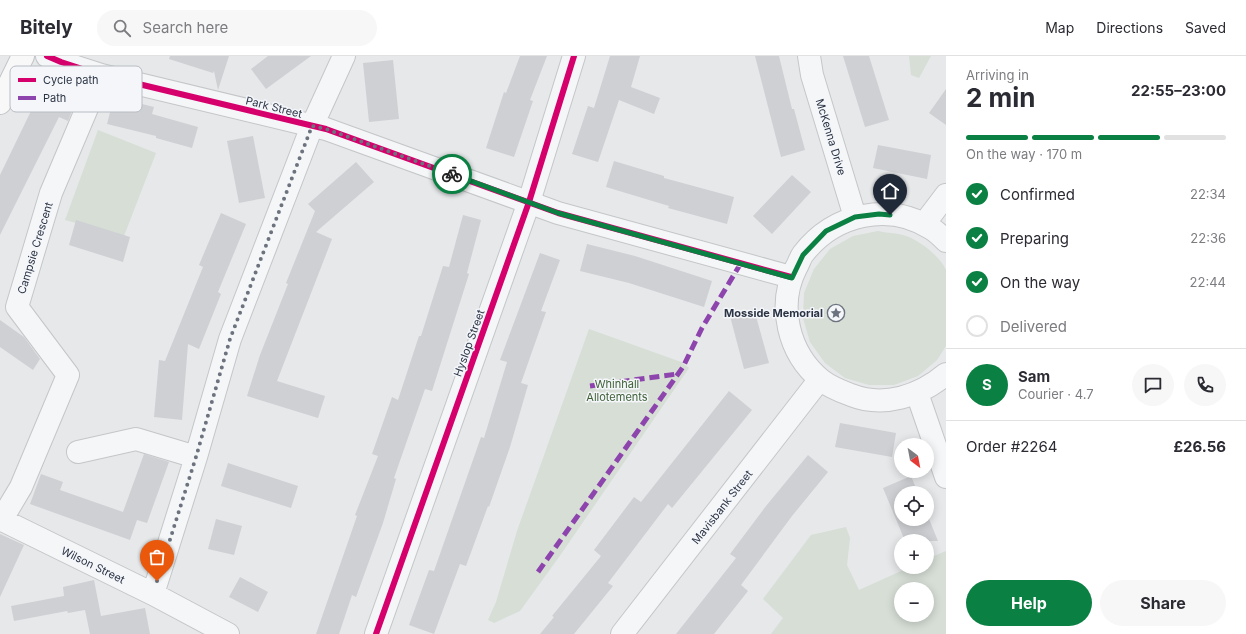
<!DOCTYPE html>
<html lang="en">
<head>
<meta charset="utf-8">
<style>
	:root { --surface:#fff; --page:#f7f7f7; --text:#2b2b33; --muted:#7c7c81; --line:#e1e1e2; --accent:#0b8043 }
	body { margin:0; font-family:Inter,sans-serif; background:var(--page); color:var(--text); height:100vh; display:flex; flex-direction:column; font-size:15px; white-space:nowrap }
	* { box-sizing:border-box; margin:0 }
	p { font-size:13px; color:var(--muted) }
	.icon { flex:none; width:22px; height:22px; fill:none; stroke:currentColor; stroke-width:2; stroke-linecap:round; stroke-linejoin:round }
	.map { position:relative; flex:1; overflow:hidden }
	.sheet { display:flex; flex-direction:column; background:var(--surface); width:300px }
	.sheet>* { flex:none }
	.needle { width:26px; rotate:148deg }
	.controls { position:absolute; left:894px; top:382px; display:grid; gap:8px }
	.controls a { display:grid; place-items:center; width:40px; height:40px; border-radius:50%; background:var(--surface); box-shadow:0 2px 10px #0003; font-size:20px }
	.pin { position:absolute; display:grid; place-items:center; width:34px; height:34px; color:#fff; margin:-41px -17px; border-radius:50% 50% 50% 0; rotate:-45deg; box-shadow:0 0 4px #0007 }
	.pin .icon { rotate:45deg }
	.courier { position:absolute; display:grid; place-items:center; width:40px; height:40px; margin:-20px; border:3px solid #0b8043; border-radius:50%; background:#fff; color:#222; box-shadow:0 1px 5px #0007 }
	.summary em { font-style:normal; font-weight:700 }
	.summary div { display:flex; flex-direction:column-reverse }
	.summary { display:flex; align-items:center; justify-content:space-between; height:68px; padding:0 20px }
	h1 { font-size:26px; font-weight:700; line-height:30px }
	.bar { display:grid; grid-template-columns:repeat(4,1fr); gap:6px 4px; align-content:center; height:48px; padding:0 20px }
	.bar i { height:5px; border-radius:3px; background:var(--line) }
	.bar .on { background:var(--accent) }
	.bar p { grid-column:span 4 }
	.line { display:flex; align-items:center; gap:10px; padding:0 20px; border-top:1px solid var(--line) }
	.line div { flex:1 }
	.round { display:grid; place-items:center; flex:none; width:42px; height:42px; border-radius:21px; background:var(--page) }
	ol { padding:0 20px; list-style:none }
	li { display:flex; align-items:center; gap:12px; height:44px }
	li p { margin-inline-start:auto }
	li .icon { padding:4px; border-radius:50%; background:var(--accent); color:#fff; stroke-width:4 }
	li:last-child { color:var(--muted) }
	li i { width:22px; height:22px; border:2px solid var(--line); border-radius:50% }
	.action { display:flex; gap:8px; margin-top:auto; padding:8px 20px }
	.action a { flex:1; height:46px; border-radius:24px; background:var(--accent); color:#fff; font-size:16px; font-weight:700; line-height:46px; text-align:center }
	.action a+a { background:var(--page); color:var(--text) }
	header { display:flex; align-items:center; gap:24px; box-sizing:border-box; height:56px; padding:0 20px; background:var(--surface); border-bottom:1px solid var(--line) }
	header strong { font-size:19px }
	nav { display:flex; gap:22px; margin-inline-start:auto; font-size:14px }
	.search { width:280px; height:36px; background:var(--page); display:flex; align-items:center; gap:10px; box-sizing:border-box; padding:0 14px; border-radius:22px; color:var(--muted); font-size:15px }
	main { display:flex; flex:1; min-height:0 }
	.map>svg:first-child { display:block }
	.green { fill:#d6ded6; fill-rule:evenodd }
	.building { fill:#ced0d3 }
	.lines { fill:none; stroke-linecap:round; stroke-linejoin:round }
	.minor-casing { stroke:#c4c6c8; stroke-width:24 }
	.major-casing { stroke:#c2c5c8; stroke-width:24 }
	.minor { stroke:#f5f6f7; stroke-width:22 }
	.major { stroke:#f8f8f8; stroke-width:22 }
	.quiet { stroke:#8e44ad; stroke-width:5; stroke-dasharray:10 5; stroke-linecap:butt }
	.cycleway-casing { stroke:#f4f6f9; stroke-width:8 }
	.cycleway { stroke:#d6006c; stroke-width:6 }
	.done { stroke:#6c737f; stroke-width:4; stroke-dasharray:0 7.2 }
	.route { stroke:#0b8043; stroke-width:5 }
	.labels { text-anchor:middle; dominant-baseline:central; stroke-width:3; stroke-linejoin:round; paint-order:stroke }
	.street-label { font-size:11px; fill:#2b3445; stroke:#f4f6f9 }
	.poi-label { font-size:11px; font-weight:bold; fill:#2b3445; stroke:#f4f6f9; text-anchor:end }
	.park-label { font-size:11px; fill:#3f6138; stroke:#f4f6f9 }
	.key { fill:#f4f6f9; stroke:#b8bcc3; stroke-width:1 }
	.key-label { font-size:11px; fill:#2b3445 }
</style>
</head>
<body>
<header>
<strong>Bitely</strong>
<div class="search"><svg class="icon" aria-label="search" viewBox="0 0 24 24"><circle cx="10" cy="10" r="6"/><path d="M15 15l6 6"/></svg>Search here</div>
<nav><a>Map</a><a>Directions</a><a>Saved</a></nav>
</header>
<main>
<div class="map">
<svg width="946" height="578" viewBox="0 0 946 578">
	<rect width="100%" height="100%" fill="#e6e8ea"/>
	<path class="green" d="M909 0H931L919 22 911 19Z
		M98 74 156 97 124 180 65 164Z
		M878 175C886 177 895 177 903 179 918 183 940 200 946 214V290L937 304 918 320 894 329H869L845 322 825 307 810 286 803 262 804 237 814 213 830 193 853 180Z
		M589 273 681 306 689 312 559 501 520 555 494 567 488 564 496 546 517 475Z
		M846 471 850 482 847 509 859 534 910 511H927V503L946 495V578H771L783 562 763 543 811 479ZM901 533H927V559H901Z"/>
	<path class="building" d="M170 0H229L218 34 214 15 213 17 169 3Z
		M268 0H311L266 33 251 13Z
		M520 0H547L530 44 533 45 514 101 486 92 504 36 506 37Z
		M610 0H640L631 31 660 42 654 58 619 44 598 106 572 98 588 50 594 52Z
		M755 0H779L792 53H794L805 94 781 101Z
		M843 0H869L889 64 865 71Z
		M393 4 399 63 369 66 363 7Z
		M46 24 78 40 68 65 59 61 0 179V119Z
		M946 33V69L929 57Z
		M114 41 154 51 152 58 198 71 192 92 156 82V80L107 68Z
		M253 80 265 142 239 147 227 85Z
		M878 89 931 99 927 123 873 112Z
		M614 105 664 120V122L734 141 727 168 668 152 669 150 606 131Z
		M356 106 374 126 316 176 332 183 277 325 325 340 318 362 247 340 260 299 288 228 286 227 315 155 308 148Z
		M792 119 811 136 772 178 753 160Z
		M221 157 246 168 218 236 221 238 199 293 188 288 182 364 154 361 159 304 165 305 203 211 199 209Z
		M463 159 481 164 467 217 469 218 432 335 425 333 394 422 396 423 383 467 356 541 352 539 339 578H316L357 460 355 459 378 400 372 398 392 341 398 344 419 280H421L443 210 449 211Z
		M76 164 130 181 123 206 69 189Z
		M587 188 635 200 712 225 704 251 629 227 580 215Z
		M540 197 560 204 541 255 546 256 521 327 528 329 510 391 489 451 488 450 466 510 460 508 434 578 409 569 429 514 434 515 481 381 484 382 507 306 500 304Z
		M754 253 769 307 744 313 730 260Z
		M0 264 24 281 40 303 33 314 0 291Z
		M729 335 752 354 672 452 668 448 608 527 613 530 574 578H540L554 561 552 560 601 500 594 494 634 441 641 446Z
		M840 367 896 377 892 401 835 391Z
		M144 398 169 406 147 467 137 464 130 484 30 448 41 418 63 426 60 434 123 456Z
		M808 399 828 416 792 460 741 529 748 535 714 578H676L736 502 730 498 766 450Z
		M228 407 298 430 291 452 221 430Z
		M911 420 918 437H901V463H927V458L938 485H905L883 432Z
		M216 463 242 470 234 499 208 493Z
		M0 478 24 489 0 541Z
		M240 521 268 536 258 556 229 541Z
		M94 524 101 560 145 552 150 578H90L85 554 68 557 67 555 14 565 11 550 64 540 63 531Z"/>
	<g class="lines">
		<defs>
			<path id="minor" d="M47 0 61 6 101 19 326 73 558 157 791 221
				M809 0 812 19 855 161
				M924 168 946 139
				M946 185C942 181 937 176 932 173 889 145 834 158 803 198 800 202 799 207 796 212 777 249 788 297 821 324 830 331 840 335 851 339 884 352 920 340 946 318
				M917 337 946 421
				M78 396 136 383 196 401
				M0 463 153 538 228 578
				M2 463 21 431 68 319 17 251 51 137 101 19
				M153 538 196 401 230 283 312 70 344 0
				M376 578 529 146 574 0
				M622 578 820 323"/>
			<path id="major" d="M0 47 23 0"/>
		</defs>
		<use href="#minor" class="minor-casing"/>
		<use href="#major" class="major-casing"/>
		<use href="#minor" class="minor"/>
		<use href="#major" class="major"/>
		<path class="quiet" d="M590 330 677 318
			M538 516 683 311 702 272 741 207"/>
		<defs>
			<path id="cycleway" d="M47 0 61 6 101 19 326 73 558 157 791 221
				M376 578 529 146 574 0"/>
		</defs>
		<use href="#cycleway" class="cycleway-casing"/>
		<use href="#cycleway" class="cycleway"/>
	</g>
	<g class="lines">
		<path class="done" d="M157 525 196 401 230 283 312 70 326 73 452 118"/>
		<path class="route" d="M452 118 558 157 792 222 803 199 826 175 855 161 879 158 890 159"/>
	</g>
	<defs>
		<symbol id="sight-ring" viewBox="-11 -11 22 22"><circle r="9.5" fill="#f4f6f9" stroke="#6c737f" stroke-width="1.5"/><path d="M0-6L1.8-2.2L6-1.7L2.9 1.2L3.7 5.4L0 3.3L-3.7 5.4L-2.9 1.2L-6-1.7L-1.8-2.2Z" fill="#6c737f"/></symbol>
	</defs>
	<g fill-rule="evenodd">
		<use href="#sight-ring" x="826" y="247" width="20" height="20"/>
	</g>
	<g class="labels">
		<g class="street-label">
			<text transform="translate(274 51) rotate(14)">Park Street</text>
			<text transform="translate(831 81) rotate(73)">McKenna Drive</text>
			<text transform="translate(35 192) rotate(-73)">Campsie Crescent</text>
			<text transform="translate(469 287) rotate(-70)">Hyslop Street</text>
			<text transform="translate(722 451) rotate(-52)">Mavisbank Street</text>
			<text transform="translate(93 509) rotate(26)">Wilson Street</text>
		</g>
		<g class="poi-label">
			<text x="823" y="257">Mosside Memorial</text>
		</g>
		<g class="park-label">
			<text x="617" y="328">Whinhall<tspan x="617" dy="13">Allotements</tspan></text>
		</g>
	</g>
	<rect x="10" y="10" width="132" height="46" rx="6" class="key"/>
	<rect x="18" y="22" width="18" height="4" fill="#d6006c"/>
	<rect x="18" y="40" width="18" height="4" fill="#8e44ad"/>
	<g class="key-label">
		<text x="43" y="28">Cycle path</text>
		<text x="43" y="46">Path</text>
	</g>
</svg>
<div class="controls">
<a><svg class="needle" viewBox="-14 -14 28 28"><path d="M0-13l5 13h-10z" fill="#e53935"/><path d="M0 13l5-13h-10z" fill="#7c7c81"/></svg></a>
<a><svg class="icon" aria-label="locate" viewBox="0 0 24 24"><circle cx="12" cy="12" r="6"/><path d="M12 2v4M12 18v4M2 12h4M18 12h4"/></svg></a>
<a>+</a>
<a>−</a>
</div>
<div class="pin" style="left:157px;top:525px;background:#ea580c"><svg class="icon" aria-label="bag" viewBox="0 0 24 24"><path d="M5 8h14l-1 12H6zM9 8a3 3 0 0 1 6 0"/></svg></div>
<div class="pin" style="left:890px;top:159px;background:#1f2937"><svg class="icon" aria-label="home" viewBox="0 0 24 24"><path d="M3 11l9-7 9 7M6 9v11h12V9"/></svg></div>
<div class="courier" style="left:452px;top:118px"><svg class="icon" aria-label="bike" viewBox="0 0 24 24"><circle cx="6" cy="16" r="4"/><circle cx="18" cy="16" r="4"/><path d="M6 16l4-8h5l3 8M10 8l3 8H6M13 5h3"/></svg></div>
</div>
<section class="sheet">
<div class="summary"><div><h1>2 min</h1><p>Arriving in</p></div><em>22:55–23:00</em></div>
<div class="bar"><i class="on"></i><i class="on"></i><i class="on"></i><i></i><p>On the way · 170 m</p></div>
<ol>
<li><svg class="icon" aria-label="check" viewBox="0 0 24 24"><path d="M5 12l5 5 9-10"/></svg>Confirmed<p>22:34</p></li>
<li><svg class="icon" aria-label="check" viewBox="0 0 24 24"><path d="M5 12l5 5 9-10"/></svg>Preparing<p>22:36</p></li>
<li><svg class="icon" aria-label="check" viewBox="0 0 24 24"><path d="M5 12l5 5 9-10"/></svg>On the way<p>22:44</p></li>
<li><i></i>Delivered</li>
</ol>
<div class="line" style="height:72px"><b class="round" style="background:var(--accent);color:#fff">S</b><div><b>Sam</b><p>Courier · 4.7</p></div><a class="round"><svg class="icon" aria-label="chat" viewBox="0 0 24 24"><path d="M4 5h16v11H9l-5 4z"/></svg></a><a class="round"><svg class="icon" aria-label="phone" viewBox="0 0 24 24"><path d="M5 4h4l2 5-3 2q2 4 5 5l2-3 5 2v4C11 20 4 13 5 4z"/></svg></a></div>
<div class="line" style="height:52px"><div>Order #2264</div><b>£26.56</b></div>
<div class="action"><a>Help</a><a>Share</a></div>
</section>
</main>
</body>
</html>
